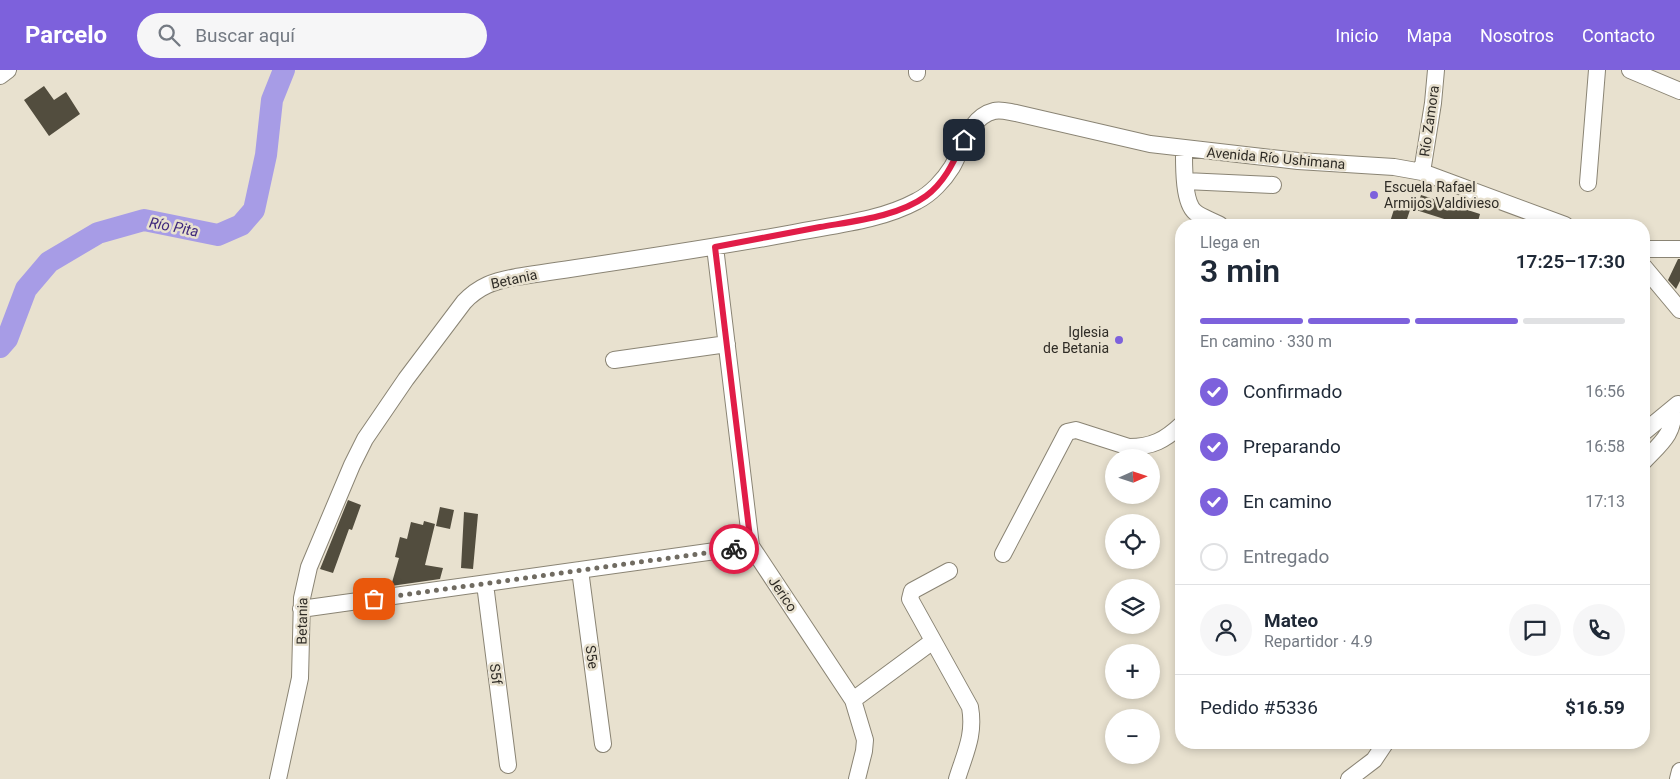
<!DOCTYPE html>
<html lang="es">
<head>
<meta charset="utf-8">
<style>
	:root { --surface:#fff; --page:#f6f6f7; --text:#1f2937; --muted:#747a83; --line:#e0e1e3; --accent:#7d61dc }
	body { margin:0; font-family:Roboto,sans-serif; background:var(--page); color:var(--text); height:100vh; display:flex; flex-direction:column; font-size:19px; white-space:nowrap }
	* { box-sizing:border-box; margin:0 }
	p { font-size:16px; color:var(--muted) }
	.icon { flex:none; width:28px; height:28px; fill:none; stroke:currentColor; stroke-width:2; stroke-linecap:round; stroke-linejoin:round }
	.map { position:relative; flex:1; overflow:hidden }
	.sheet { position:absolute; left:1175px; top:149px; width:475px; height:530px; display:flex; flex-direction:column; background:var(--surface); border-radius:20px; box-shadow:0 2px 8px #0003 }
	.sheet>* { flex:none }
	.needle { width:32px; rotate:87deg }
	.fabs { position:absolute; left:1105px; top:379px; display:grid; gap:10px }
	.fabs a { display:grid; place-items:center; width:55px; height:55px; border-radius:50%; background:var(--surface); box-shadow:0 2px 8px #0003; font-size:25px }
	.pin { position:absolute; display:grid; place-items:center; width:42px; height:42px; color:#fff; margin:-21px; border-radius:10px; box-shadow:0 2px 8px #0006 }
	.courier { position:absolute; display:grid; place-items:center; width:50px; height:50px; margin:-25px; border:4px solid #e11d48; border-radius:50%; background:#fff; color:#222; box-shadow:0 1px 6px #0007 }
	.headline em { font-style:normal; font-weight:600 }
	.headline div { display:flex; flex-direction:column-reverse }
	.headline { display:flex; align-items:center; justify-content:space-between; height:85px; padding:0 25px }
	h1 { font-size:32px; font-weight:600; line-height:38px }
	.bar { display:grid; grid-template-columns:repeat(4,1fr); gap:8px 5px; align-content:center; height:60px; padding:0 25px }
	.bar i { height:6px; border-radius:4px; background:var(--line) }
	.bar .current { background:var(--accent) }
	.bar p { grid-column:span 4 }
	.line { display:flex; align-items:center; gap:12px; padding:0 25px; border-top:1px solid var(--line) }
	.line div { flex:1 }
	.round { display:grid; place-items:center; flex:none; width:52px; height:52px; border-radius:26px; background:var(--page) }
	ol { padding:0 25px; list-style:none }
	li { display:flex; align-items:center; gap:15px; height:55px }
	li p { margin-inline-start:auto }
	li .icon { padding:5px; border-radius:50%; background:var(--accent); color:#fff; stroke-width:4 }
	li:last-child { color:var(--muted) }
	li i { width:28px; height:28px; border:2px solid var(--line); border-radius:50% }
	header { display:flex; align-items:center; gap:30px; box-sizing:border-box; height:70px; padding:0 25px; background:var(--accent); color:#fff }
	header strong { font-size:24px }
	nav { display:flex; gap:28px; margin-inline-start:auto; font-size:18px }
	.search { width:350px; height:45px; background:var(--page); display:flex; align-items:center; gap:12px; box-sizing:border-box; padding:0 18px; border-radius:28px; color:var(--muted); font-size:19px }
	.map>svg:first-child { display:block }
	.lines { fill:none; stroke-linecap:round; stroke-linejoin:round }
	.river { stroke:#a79ce6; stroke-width:22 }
	.building { fill:#524d3e }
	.minor-casing { stroke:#8a8474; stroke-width:18 }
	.minor { stroke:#fff; stroke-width:16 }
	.done { stroke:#706b61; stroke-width:5; stroke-dasharray:0 9 }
	.route { stroke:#e11d48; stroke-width:6 }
	.poi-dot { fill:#7d61dc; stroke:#e8e1cf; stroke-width:2 }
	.labels { text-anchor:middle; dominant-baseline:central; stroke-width:5; stroke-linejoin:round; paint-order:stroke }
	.street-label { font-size:14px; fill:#2f2c26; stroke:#e8e1cf }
	.poi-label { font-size:14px; fill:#2f2c26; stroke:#e8e1cf; text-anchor:start }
	.water-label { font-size:15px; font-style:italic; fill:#3e277c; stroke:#e8e1cf }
</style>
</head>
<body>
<header>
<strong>Parcelo</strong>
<div class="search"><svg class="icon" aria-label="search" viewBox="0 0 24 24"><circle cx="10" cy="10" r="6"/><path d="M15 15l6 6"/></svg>Buscar aquí</div>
<nav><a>Inicio</a><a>Mapa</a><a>Nosotros</a><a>Contacto</a></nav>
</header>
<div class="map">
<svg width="1680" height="709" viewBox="0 0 1680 709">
	<rect width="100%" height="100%" fill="#e8e1cf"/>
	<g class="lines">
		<path class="river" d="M0 277 7 269 26 219 49 192 98 163 144 150 218 165 241 155 254 140 266 85 272 30 284 0"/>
	</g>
	<path class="building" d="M44 16 54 30 66 22 80 44 49 66 24 30Z
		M1421 125 1480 144 1477 155H1463L1416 140Z
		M1397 130 1412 134 1405 155H1389Z
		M1678 189H1680V211L1676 219 1668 210Z
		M348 430 361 435 352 460 349 459 333 503 320 499Z
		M440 437 454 440 450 459 436 456Z
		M464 442 478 444 473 499 461 498Z
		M424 451 435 454 425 495 443 498 440 509 391 516 399 488 395 487 400 467 407 469 411 452 423 455Z"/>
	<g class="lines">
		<defs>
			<path id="minor" d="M1630 0 1680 21
				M917 3V0
				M0 6 8 0
				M1184 79C1184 94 1183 132 1195 142 1202 148 1212 150 1220 155
				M1422 102 1433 33 1436 0
				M1185 111 1273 115
				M1588 113 1597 0
				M715 177 751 476 853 630 865 670 864 681 857 709
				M1644 179H1680
				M1644 197 1680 240
				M614 290 727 274
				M1644 362 1678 334
				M1644 391C1658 376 1677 362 1672 339
				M1003 484 1067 362 1076 360 1129 377C1152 377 1165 370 1181 355
				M580 500 603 674
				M949 501 912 521 910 529 970 637C975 665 965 683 957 709
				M485 514 508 695
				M301 539 751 476
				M853 630 933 571
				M278 709 300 608 302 528 309 497 352 395 365 369 406 309 464 232C479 216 494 211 516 207 608 193 701 180 793 163 834 155 880 151 917 131 931 124 944 110 952 97 963 78 969 47 994 41 1001 39 1009 42 1016 43L1150 74 1298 91 1394 97 1422 102 1565 155
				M1349 709 1374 690 1386 672
				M1678 709 1680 701"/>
		</defs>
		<use href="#minor" class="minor-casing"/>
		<use href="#minor" class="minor"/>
	</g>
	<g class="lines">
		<path class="done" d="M374 529 734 479"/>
		<path class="route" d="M734 479 751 476 715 177C750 170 785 164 820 157 854 151 897 147 926 126 945 112 954 91 964 70"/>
	</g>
	<g class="poi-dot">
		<circle cx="1374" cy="125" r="5"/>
		<circle cx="1119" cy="270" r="5"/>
	</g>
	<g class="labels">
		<g class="street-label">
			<text transform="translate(1429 51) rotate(-82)">Río Zamora</text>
			<text transform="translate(1276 88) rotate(5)">Avenida Río Ushimana</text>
			<text transform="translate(514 209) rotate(-12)">Betania</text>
			<text transform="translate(783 524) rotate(56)">Jerico</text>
			<text transform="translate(302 551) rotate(-89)">Betania</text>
			<text transform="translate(592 587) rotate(82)">S5e</text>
			<text transform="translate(496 604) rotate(83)">S5f</text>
		</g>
		<g class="poi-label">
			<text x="1384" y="117">Escuela Rafael<tspan x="1384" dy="16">Armijos Valdivieso</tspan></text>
			<text x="1109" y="262" text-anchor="end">Iglesia<tspan x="1109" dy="16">de Betania</tspan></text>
		</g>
		<g class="water-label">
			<text transform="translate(174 157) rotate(11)">Río Pita</text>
		</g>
	</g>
</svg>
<div class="fabs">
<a><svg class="needle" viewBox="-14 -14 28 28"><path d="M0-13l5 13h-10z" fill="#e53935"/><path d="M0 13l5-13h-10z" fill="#747a83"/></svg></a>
<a><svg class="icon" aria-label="locate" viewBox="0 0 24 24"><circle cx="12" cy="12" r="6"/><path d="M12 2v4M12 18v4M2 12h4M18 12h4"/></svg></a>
<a><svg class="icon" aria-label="layers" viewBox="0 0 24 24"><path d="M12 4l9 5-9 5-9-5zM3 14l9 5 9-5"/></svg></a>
<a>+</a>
<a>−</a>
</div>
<div class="pin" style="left:374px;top:529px;background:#ea580c"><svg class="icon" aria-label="bag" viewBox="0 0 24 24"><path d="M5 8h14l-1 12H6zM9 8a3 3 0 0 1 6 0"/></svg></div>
<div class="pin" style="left:964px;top:70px;background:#1f2937"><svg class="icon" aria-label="home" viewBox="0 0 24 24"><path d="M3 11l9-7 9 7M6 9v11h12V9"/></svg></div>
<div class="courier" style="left:734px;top:479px"><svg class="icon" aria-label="bike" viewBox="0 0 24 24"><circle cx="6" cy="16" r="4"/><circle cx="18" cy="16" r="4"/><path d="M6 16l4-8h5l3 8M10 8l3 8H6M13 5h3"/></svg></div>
<section class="sheet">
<div class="headline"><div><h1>3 min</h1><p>Llega en</p></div><em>17:25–17:30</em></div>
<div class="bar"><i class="current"></i><i class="current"></i><i class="current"></i><i></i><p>En camino · 330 m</p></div>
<ol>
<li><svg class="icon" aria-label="check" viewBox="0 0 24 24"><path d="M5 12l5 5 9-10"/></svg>Confirmado<p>16:56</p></li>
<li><svg class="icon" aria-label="check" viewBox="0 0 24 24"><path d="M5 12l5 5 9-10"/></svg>Preparando<p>16:58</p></li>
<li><svg class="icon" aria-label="check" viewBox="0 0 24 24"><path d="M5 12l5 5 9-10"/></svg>En camino<p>17:13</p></li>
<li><i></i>Entregado</li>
</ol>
<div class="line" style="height:90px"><a class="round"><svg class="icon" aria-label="person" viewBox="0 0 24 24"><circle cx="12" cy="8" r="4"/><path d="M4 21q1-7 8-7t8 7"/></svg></a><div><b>Mateo</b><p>Repartidor · 4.9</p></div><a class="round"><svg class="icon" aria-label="chat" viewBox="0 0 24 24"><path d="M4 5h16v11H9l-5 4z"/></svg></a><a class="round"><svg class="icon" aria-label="phone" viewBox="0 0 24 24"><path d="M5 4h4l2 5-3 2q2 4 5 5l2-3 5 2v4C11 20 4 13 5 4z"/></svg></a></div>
<div class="line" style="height:65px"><div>Pedido #5336</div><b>$16.59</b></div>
</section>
</div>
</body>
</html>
